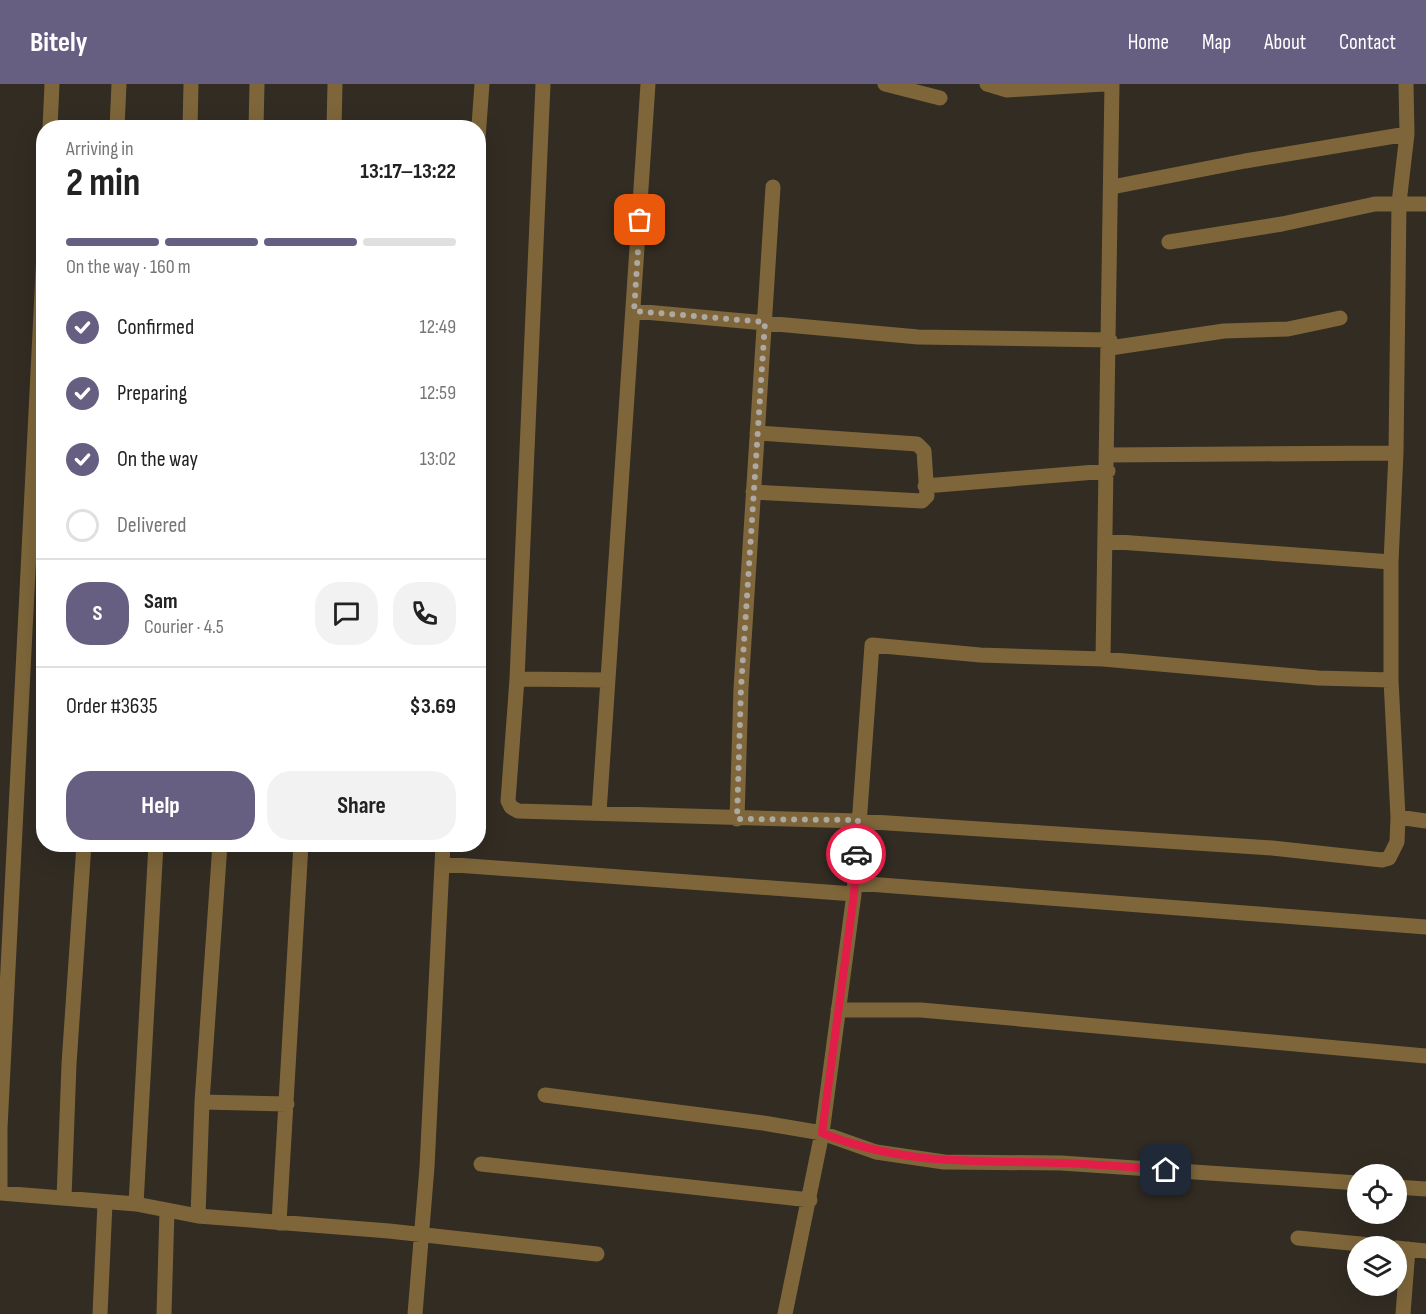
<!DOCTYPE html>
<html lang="en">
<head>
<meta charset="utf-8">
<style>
	:root { --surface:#fff; --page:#f2f2f2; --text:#222; --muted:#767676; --line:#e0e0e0; --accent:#675f81 }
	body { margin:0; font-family:"Sofia Sans Condensed",sans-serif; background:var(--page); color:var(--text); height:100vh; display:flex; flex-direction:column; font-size:22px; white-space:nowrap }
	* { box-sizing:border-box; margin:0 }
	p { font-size:20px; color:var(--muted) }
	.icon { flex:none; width:33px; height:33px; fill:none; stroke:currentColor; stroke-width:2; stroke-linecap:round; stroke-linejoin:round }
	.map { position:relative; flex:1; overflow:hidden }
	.sheet { position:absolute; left:36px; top:36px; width:450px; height:732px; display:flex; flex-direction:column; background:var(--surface); border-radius:24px; box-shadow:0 6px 24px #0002 }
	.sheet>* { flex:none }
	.fabs { position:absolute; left:1347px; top:1080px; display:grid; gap:12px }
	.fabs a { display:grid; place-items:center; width:60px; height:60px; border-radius:50%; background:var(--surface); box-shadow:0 6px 24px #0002; font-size:30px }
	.pin { position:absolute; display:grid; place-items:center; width:51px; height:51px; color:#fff; margin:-26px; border-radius:12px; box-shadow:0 3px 9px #0006 }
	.courier { position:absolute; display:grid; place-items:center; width:60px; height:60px; margin:-30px; border:4px solid #e11d48; border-radius:50%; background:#fff; color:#222; box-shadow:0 2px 8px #0007 }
	.summary em { font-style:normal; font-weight:700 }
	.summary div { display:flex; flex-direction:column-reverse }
	.summary { display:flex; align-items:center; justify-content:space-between; height:102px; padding:0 30px }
	h1 { font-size:39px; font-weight:700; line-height:45px }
	.bar { display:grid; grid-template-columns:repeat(4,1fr); gap:9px 6px; align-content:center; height:72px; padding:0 30px }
	.bar i { height:8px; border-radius:4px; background:var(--line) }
	.bar .current { background:var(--accent) }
	.bar p { grid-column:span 4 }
	.line { display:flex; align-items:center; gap:15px; padding:0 30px; border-top:2px solid var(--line) }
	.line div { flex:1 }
	.round { display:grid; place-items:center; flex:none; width:63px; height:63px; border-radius:24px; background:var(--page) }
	ol { padding:0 30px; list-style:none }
	li { display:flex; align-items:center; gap:18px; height:66px }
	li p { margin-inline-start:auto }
	li .icon { padding:6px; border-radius:50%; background:var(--accent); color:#fff; stroke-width:4 }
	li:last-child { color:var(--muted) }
	li i { width:33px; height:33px; border:3px solid var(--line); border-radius:50% }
	.primary-button { display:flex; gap:12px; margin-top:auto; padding:12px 30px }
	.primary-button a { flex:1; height:69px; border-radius:24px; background:var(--accent); color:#fff; font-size:24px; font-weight:700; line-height:69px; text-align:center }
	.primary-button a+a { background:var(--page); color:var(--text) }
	header { display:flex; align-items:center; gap:36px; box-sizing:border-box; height:84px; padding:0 30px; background:var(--accent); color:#fff }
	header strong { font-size:28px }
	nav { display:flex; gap:33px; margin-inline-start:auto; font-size:21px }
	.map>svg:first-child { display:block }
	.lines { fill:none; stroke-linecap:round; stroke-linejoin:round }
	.minor { stroke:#7e663a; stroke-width:15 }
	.done { stroke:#ada8a1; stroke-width:6; stroke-dasharray:0 10.8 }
	.route { stroke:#e11d48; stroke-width:8 }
</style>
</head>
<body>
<header>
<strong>Bitely</strong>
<nav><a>Home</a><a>Map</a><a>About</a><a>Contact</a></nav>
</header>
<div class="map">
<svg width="1426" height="1230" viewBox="0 0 1426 1230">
	<rect width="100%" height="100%" fill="#322c23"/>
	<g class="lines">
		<path class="minor" d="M543 0 517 595 508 717 511 723 518 727 858 737 1272 764 1382 776 1389 774 1397 758 1398 733 1391 596V478L1396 369 1399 119 1407 50 1406 0
			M885 0 940 14
			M987 0 1007 6 1104 0
			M50 44 52 0
			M117 44 119 0
			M190 44 191 0
			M256 44 257 0
			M334 44 335 0
			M478 55 482 0
			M1112 103 1245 77 1407 50
			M1169 158 1282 140 1375 120H1426
			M44 169 0 1044V1109L136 1120
			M634 227 918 253 1110 256
			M1110 264 1224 247 1288 245 1340 234
			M1108 371 1396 369
			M925 402 1108 387
			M753 408 922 417 927 412 924 367 917 360 757 349
			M1105 457 1391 478
			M1103 575 1112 0
			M517 595 608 596
			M599 729 648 0
			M1398 733 1426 737
			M737 735 741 604 773 103
			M156 760 136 1120 198 1132
			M220 760 202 1018 198 1132 389 1147 597 1170
			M442 780 854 810
			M855 799 1426 843
			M838 926H921L1426 972
			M545 1011 763 1039 822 1049 876 1068 944 1078 1061 1079 1358 1099
			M202 1018 287 1020
			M481 1080 810 1116
			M1396 1103 1426 1105
			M64 1114 69 980 84 760
			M279 1139 301 760
			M1298 1154 1381 1162
			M1396 1164 1426 1167
			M100 1230 105 1119
			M164 1230 167 1126
			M415 1230 427 1083 443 760
			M785 1230 822 1049 854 810 872 561 980 571 1103 575 1318 594 1391 596
			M1403 1230 1408 1165"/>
	</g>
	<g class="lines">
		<path class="done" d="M640 136 634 227 765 238 741 604 737 735 858 736 856 770"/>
		<path class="route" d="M856 770 854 810 822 1049C903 1082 976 1076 1060 1079 1095 1080 1131 1083 1166 1086"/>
	</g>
</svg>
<div class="fabs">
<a><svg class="icon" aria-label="locate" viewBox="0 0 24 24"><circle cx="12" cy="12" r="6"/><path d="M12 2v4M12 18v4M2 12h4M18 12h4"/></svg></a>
<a><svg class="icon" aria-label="layers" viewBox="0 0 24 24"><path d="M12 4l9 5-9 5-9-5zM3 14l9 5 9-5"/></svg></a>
</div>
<div class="pin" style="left:640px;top:136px;background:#ea580c"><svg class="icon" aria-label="bag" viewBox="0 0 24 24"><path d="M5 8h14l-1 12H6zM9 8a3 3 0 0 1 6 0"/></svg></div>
<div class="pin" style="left:1166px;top:1086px;background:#1f2937"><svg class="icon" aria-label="home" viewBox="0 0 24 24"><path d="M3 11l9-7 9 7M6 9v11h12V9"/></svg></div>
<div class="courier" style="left:856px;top:770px"><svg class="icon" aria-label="car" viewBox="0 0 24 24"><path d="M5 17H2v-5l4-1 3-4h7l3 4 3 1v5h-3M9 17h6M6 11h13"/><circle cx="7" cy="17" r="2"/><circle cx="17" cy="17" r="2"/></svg></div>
<section class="sheet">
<div class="summary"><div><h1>2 min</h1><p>Arriving in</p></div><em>13:17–13:22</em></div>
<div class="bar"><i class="current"></i><i class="current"></i><i class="current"></i><i></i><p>On the way · 160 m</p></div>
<ol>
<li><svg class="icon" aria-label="check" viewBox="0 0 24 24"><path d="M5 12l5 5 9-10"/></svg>Confirmed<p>12:49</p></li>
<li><svg class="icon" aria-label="check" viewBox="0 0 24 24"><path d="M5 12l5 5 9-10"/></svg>Preparing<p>12:59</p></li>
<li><svg class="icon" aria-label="check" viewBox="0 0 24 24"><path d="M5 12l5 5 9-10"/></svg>On the way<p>13:02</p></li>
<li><i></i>Delivered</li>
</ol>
<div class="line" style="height:108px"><b class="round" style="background:var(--accent);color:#fff">S</b><div><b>Sam</b><p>Courier · 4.5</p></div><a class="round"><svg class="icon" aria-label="chat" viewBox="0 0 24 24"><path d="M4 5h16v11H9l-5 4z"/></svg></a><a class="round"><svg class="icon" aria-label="phone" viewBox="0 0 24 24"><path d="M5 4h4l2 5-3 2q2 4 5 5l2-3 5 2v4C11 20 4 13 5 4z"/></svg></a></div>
<div class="line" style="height:78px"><div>Order #3635</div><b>$3.69</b></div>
<div class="primary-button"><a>Help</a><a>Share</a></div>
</section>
</div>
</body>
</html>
